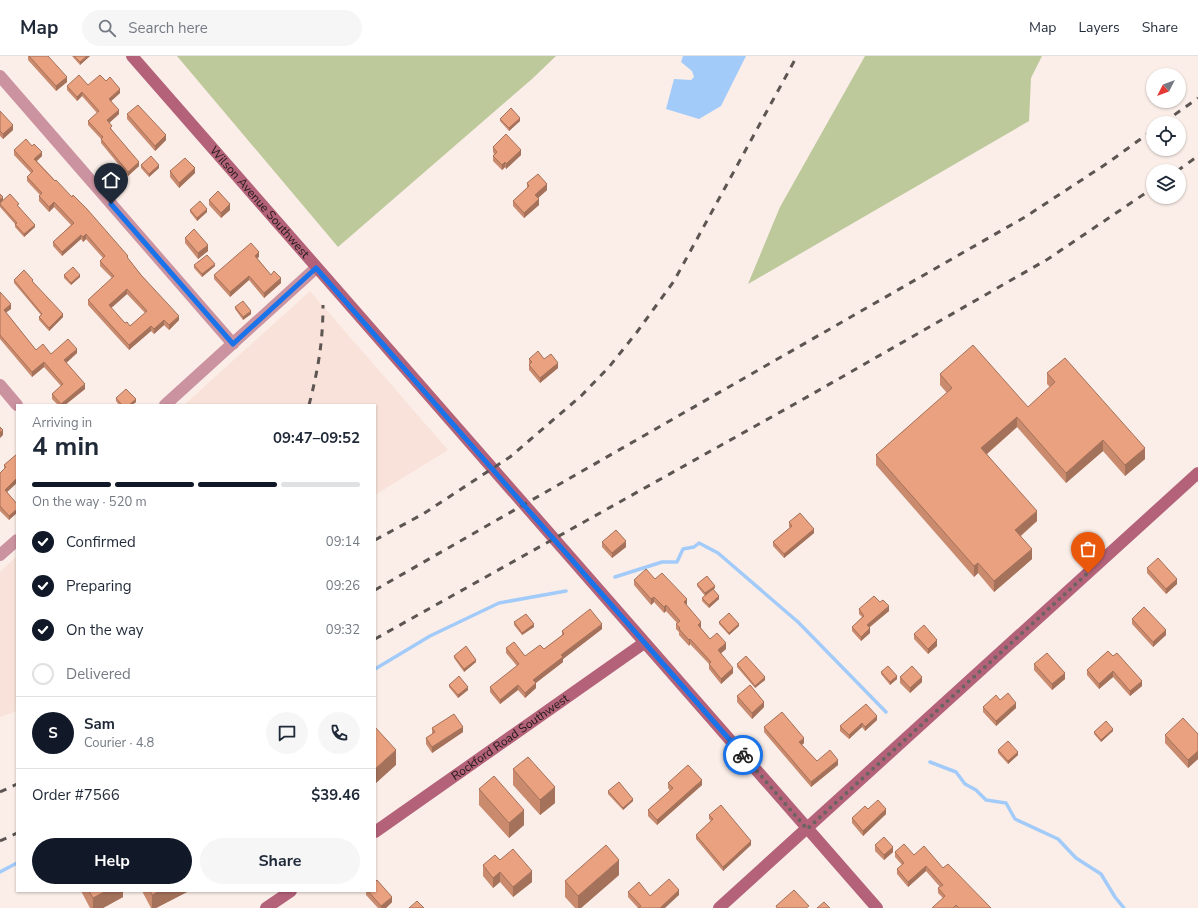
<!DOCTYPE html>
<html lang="en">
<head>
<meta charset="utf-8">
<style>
	:root { --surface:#fff; --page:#f6f6f7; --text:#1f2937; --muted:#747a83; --line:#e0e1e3; --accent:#111827 }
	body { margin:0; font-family:"Nunito Sans",sans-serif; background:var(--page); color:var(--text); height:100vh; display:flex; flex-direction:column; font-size:15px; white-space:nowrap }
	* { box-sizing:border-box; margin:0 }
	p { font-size:13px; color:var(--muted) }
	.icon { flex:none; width:22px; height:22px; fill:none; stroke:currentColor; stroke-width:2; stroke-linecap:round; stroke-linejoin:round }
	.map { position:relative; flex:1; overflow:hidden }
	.drawer { position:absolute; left:16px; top:348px; width:360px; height:488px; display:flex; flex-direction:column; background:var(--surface); border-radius:0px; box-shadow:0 1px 3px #0004 }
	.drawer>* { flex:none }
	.needle { width:26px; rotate:228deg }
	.tools { position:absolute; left:1146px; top:12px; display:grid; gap:8px }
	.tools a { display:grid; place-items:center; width:40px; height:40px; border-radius:50%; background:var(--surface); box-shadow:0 1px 3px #0004; font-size:20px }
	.pin { position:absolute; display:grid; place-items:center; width:34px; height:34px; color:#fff; margin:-41px -17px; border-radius:50% 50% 50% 0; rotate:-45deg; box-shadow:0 0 4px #0007 }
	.pin .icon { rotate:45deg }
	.courier { position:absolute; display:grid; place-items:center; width:40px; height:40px; margin:-20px; border:3px solid #1a73e8; border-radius:50%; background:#fff; color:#222; box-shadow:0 1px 5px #0007 }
	.overview em { font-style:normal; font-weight:700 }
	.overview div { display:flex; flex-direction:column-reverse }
	.overview { display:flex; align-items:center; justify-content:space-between; height:68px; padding:0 16px }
	h1 { font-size:26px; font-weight:700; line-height:30px }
	.bar { display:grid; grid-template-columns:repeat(4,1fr); gap:6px 4px; align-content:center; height:48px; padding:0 16px }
	.bar i { height:5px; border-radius:3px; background:var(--line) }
	.bar .selected { background:var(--accent) }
	.bar p { grid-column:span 4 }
	.line { display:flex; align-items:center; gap:10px; padding:0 16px; border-top:1px solid var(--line) }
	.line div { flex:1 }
	.round { display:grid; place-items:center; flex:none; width:42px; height:42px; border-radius:21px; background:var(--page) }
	ol { padding:0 16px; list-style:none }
	li { display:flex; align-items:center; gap:12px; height:44px }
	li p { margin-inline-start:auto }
	li .icon { padding:4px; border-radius:50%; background:var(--accent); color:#fff; stroke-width:4 }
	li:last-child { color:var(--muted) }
	li i { width:22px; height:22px; border:2px solid var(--line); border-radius:50% }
	.button { display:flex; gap:8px; margin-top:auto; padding:8px 16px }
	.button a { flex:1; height:46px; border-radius:24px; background:var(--accent); color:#fff; font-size:16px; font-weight:700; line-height:46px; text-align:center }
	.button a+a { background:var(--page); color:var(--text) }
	header { display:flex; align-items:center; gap:24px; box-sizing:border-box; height:56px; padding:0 20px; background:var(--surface); border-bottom:1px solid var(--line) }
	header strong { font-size:19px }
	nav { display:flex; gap:22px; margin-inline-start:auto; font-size:14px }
	.search { width:280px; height:36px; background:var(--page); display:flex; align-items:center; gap:10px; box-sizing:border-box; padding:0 14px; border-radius:22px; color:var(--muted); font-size:15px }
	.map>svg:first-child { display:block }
	.built { fill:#f8e2d9 }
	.green { fill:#bdc89b }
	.water { fill:#a3cbfa }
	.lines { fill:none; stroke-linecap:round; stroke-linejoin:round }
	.stream { stroke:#a3cbfa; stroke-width:3.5 }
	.street { stroke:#cb92a0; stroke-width:12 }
	.secondary { stroke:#b36279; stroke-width:12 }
	.rail { stroke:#5c5552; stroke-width:3; stroke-dasharray:7 7; stroke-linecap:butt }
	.wall { fill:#c98a6e; fill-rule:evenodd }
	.shaded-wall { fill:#a4715a }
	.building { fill:#eaa180; stroke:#a4715a; fill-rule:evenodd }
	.done { stroke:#6c6461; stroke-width:4; stroke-dasharray:0 7.2 }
	.route { stroke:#1a73e8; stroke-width:5 }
	.labels { text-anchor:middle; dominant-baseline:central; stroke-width:3.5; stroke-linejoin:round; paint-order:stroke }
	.street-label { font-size:12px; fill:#1f1a18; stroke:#fbeee8 }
</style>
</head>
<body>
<header>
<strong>Map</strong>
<div class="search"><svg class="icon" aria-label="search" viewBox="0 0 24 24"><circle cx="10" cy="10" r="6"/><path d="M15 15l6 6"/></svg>Search here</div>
<nav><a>Map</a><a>Layers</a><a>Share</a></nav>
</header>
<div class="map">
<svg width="1198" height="852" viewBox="0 0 1198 852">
	<rect width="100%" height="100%" fill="#fbeee8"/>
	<path class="built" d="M310 235 448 394 375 439V349H184Z
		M17 500V655L0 661V516Z"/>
	<path class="green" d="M177 0H556L532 23 338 191Z
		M865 0H1042L1031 22 1029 65 748 228 780 151Z"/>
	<path class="water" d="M683 0H746L721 50 699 63 666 53 674 23 691 24 694 21 692 15 681 6Z"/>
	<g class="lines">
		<path class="stream" d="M615 521 662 506H677L683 493 694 491 699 487 718 497 798 566 886 656
			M375 613 430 580 499 547 566 535
			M930 706 956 716 965 728 976 734 986 744 1006 747 1015 763 1058 783 1076 802 1101 818 1115 841 1124 852
			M0 816 17 807"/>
		<path class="street" d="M0 20 233 288
			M0 329 17 349
			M165 349 316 212
			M0 499 17 484"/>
		<g class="secondary">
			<path id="s1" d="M132 0 877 852"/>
			<path id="s2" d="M375 776 644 587"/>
			<path d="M266 852 291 835"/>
			<path d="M719 852 1198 417"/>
		</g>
		<path class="rail" d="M1163 67 1198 42
			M1177 115 1198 100
			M309 349C318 314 323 286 323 249
			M375 484 423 458 510 401 581 340 609 311 637 276 674 225 797 0
			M375 534 1025 161 1109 106 1153 74
			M375 583 800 345 1048 203 1153 132
			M0 736 17 728
			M0 785 17 777"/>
	</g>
	<path class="wall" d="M28 0H48L67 26 56 35 28 4Z
		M72 0H90L80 9Z
		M106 25 120 37 111 45 119 58 109 67 112 74 139 110 128 120 101 87V83L88 69V65L97 57 82 40 77 45 67 34V30L88 29Z
		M0 55 13 74 3 83 0 80Z
		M127 58 166 84 155 95 127 63Z
		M500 63 520 65 509 75 500 65Z
		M493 91 521 99 506 113 505 111 502 114 493 105V100L494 98 493 96Z
		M14 94 42 100 37 105 128 203 179 264 169 274 164 269 154 278 151 275 129 294 88 249V244L112 222 100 210V205L103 202 86 183 83 186 81 183 62 200 53 190V186L71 169 54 151 49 156 39 145V140L40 139 27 125V121L31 117 14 99ZM127 238 145 257 130 270 125 267 111 252Z
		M141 109 159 112 149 121 141 112Z
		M170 115 195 117 179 132 170 121Z
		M527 127 547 134 538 142 539 149 524 162 513 150V145L527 132Z
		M209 144 230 154 221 162 209 149Z
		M0 147 19 151 35 171 24 181 15 171V168L0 151Z
		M190 154 207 156 197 165 190 156Z
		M185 182 208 195 198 203 185 187Z
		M259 201 257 202 271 219 281 227 264 242 249 224 230 241 214 223V219Z
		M194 209 215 210 202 221 194 212Z
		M64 219 80 221 71 229 64 222Z
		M14 224 33 226 63 261 49 275 39 264V261L41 259 14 227Z
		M0 236 11 253 6 256 36 294 51 298 77 297 66 307 85 333 65 349H58L52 343V338L61 330 44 311 32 321 0 283Z
		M235 251 251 258 243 264 235 253Z
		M529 303H544L558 312 540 327 529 314Z
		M1047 317 1145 403 1125 420 1103 395 1066 427 1017 371 987 398 1037 465 1021 480 1032 503 994 536 978 517 974 521 876 409V399L947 337 940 329V318L1028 351 1050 331 1047 328Z
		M116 342 136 346 132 349H119L116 345Z
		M17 398 7 436 17 448 9 464 0 455V417L4 413V409Z
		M789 466 814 477 784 502 773 490V486L790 472 789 471Z
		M602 486 626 491 612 502 602 491Z
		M1147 512 1177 528 1166 538 1147 517Z
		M655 523 687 548 686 549 701 571V572L710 583 726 593 721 597 733 617 721 628 709 613V608L690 588 689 590 679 579V576L676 573V568L677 567 666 555 664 557 654 546 651 549 634 529V524Z
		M697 528 715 532 713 533 719 543 709 552 702 545V542L705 540 697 530Z
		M880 546 889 555 870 571V577L861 585 852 575V571L862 561 859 558V553Z
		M1132 563 1166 579 1153 591 1132 568Z
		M514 566 534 571 522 579 514 569Z
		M719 566 739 570 729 579 719 568Z
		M602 573 563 603V606L536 627V632L525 642 518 634 500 648 490 636V631L517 610 506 597V592L525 600 544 593 562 579V575Z
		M914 578 937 590 928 598 914 583Z
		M1108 595 1142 630 1130 640 1113 621 1099 633 1087 619V614Z
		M454 600 476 606 464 616 454 602Z
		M737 608 765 624 755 632 737 611Z
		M1034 608 1065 623 1052 634 1034 614Z
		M881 616 897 623 890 629 881 618Z
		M900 621 922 626 910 637 900 627Z
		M449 629 468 634 458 642 449 631Z
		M737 640 764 651 752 663 737 646Z
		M1000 644 1016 652 996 670 983 656V651Z
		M877 664 865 675 862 671 849 683 840 675V670Z
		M764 671 804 687 802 689 817 705 838 709 811 731 764 676Z
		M432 672 463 676 432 697 426 688V682L432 678Z
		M1113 675 1101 686 1094 678V676Z
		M1198 678V703L1188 712 1165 687V679Z
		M998 694 1018 699 1008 708 998 697Z
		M513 713 555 747 540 759 513 729Z
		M668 727 702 729 657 769 648 760V754L670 735 668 732Z
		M479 733 524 769 509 782 479 749Z
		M608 735 633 745 623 754 608 738Z
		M868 753 886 758 863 780 852 767V762Z
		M709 759 751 789 723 815 696 783V779L711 765 709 763Z
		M875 789 893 796 884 804 875 795Z
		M895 796 914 799 943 812 991 852H932L943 842 938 837V832L940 831 926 815 908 831 897 818V813L902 809 895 801Z
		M500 804 532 826 513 841 500 826 493 832 483 820V809Z
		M619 819 581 852H575L565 841V825Z
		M81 835H123V841L103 852H90Z
		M142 835H187V836L156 852H151Z
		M366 835H375L392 846 386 852H378L366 839Z
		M628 836 650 840 679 839 638 852 628 841Z"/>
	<path class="shaded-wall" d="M87 0H90L80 9V6Z
		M67 21V26L56 35V30Z
		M120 33V37L109 47V43Z
		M82 36V40L77 45V41Z
		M119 54V58L107 69V64Z
		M520 62V65L509 75V72Z
		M13 69V74L3 83V78Z
		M166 79V84L155 95V90Z
		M521 94V99L506 113V108Z
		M42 96V100L34 107V103Z
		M139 106V110L128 120V116Z
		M505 106V111L502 114V109Z
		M159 109V112L149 121V118Z
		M195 112V117L179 132V127Z
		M547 128V134L535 145V139Z
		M3 141V144L0 147V144Z
		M539 143V149L524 162V157Z
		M54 146V151L49 156V151Z
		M230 148V154L221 162V157Z
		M207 153V156L197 165V162Z
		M35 169V171L24 181V178Z
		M86 178V183L83 186V181Z
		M81 179V183L62 200V196Z
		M208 189V195L198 203V197Z
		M259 196V201L255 204V200Z
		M215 208V210L202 221V218Z
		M80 219V221L71 229V227Z
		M249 220V224L230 241V236Z
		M281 222V227L264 242V237Z
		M127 233V238L109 254V249Z
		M11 248V253L4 258V254Z
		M251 255V258L243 264V261Z
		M63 258V261L49 275V272Z
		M179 260V264L169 274V269Z
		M164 264V269L154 278V273Z
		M151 270V275L129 294V289Z
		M77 293V297L64 309V304Z
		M44 306V311L32 321V316Z
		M558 307V312L540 327V322Z
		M85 328V333L65 349H61V348Z
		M136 343V346L132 349H129Z
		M1017 361V371L981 403V392Z
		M3 374V379L0 382V377Z
		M1103 384V395L1066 427V417Z
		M1145 392V403L1125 420V409Z
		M17 422V427L5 438V434Z
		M17 453V457L9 464V460Z
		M1037 455V465L1015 484V474Z
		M814 473V477L784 502V498Z
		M626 485V491L612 502V497Z
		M1032 493V503L994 536V525Z
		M978 507V517L974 521V510Z
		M1177 523V528L1166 538V533Z
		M715 530V532L705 540V537Z
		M719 540V543L709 552V549Z
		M654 541V546L651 549V543Z
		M687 543V548L684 552V546Z
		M666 549V555L664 557V551Z
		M889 550V555L867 573V569Z
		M701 566V571L698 574V569Z
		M534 568V571L522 579V577Z
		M602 568V573L563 603V606L533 629V624L561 599Z
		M739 568V570L729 579V577Z
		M870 572V577L861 585V581Z
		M1166 574V579L1153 591V586Z
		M690 583V588L689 590V584Z
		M937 584V590L928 598V593Z
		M726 587V593L718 600V594Z
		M476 604V606L464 616V613Z
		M733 612V617L721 628V623Z
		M1113 615V621L1099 633V628Z
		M1065 617V623L1052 634V628Z
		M897 620V623L890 629V626Z
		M765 621V624L755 632V630Z
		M922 621V626L910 637V632Z
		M1142 625V630L1130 640V635Z
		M536 627V632L525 642V637Z
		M518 629V634L500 648V644Z
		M468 631V634L458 642V639Z
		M764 646V651L752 663V657Z
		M1016 647V652L996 670V665Z
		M877 660V664L865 675V671Z
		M862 667V671L849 683V679Z
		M463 671V676L432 697V691Z
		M1113 673V675L1101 686V684Z
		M804 682V687L799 691V686Z
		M396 694V709L375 728V713Z
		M1198 695V703L1188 712V704Z
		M1018 696V699L1008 708V705Z
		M838 704V709L811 731V726Z
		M702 724V729L657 769V764Z
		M555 731V747L540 759V744Z
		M633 743V745L623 754V752Z
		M886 753V758L863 780V775Z
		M524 754V769L509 782V767Z
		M751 785V789L723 815V811Z
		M893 791V796L884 804V799Z
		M619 804V819L581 852H578V840Z
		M926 810V815L908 831V826Z
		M532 815V826L513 841V831Z
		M500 816V826L493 832V822Z
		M679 834V839L665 852H660Z
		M106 835H123V841L103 852H93V842Z
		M160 835H187V836L156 852H152V839Z
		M392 841V846L386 852H381V850Z"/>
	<path class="building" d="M29 0H48L67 21 56 30Z
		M74 0H87L80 6Z
		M79 19 88 29 100 19 106 25 110 21 120 33 109 43 119 54 107 64 112 70 110 72 139 106 128 116 101 83 103 81 88 65 99 55 82 36 77 41 67 30Z
		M138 49 166 79 155 90 127 58Z
		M511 52 520 62 509 72 500 63Z
		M0 55 13 69 3 78 0 75Z
		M506 78 521 94 506 108 505 106 502 109 493 100 497 96 493 91Z
		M26 83 32 90 34 88 42 96 34 103 55 125 56 124 72 141 73 139 87 153 128 200 127 201 141 219 179 260 169 269 164 264 154 273 151 270 129 289 88 244 114 220 100 205 105 200 86 178 83 181 81 179 62 196 53 186 74 167 54 146 49 151 39 140 42 137 27 121 33 115 14 94ZM127 233 147 255 130 270 127 266 125 267 109 249Z
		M151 100 159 109 149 118 141 109Z
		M185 102 195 112 179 127 170 115Z
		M538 118 547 128 535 139 539 143 524 157 513 145 529 130 527 127Z
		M218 135 230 148 221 157 209 144Z
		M0 138 3 141 0 144Z
		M10 138 19 148 17 149 35 169 24 178 15 168 17 167 0 148V147Z
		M200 145 207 153 197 162 190 154Z
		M194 173 208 189 198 197 185 182Z
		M251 187 259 196 255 200 271 219 274 215 281 222 264 237 249 220 230 236 214 219Z
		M207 199 215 208 202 218 194 209Z
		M73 211 80 219 71 227 64 219Z
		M24 214 33 224 32 225 63 258 49 272 39 261 42 258 14 224Z
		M0 236 11 248 4 254 36 294 43 288 51 298 68 283 77 293 64 304 85 328 61 348 52 338 63 328 44 306 32 316 0 279Z
		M243 245 251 255 243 261 235 251Z
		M973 289 1028 351 1055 326 1047 317 1065 302 1145 392 1125 409 1103 384 1066 417 1017 361 981 392 1037 455 1015 474 1032 493 994 525 978 507 974 510 876 399 952 332 940 318Z
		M538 295 544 303 551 298 558 307 540 322 529 309 532 306 529 303Z
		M126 333 136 343 129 349H122L116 342Z
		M0 371 3 374 0 377Z
		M17 398V422L5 434 17 448V453L9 460 0 450V417L6 411 4 409Z
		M800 457 814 473 784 498 773 486 792 470 789 466Z
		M616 474 626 485 612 497 602 486Z
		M1158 502 1177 523 1166 533 1147 512Z
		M646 513 655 523 662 517 687 543 684 546 701 566 698 569 710 583 717 577 726 587 718 594 733 612 721 623 709 608 711 606 690 583 689 584 679 573 680 572 676 568 680 565 666 549 664 551 654 541 651 543 634 524Z
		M707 520 715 530 705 537 697 528Z
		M713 533 719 540 709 549 702 542Z
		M874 540 880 546 883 544 889 550 867 569 870 572 861 581 852 571 864 560 859 553Z
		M1144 551 1166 574 1153 586 1132 563Z
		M590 553 602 568 561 599 563 601 533 624 536 627 525 637 518 629 500 644 490 631 519 608 506 592 514 586 525 600 540 589 544 593 564 578 562 575Z
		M729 557 739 568 729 577 719 566Z
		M526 558 534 568 522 577 514 566Z
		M924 569 937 584 928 593 914 578Z
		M466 590 476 604 464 613 454 600Z
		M1108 595 1113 600 1117 597 1142 625 1130 635 1113 615 1099 628 1087 614Z
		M1047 597 1065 617 1052 628 1034 608Z
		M746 600 765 621 755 630 737 608Z
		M888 610 897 620 890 626 881 616Z
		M912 610 922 621 910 632 900 621Z
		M459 620 468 631 458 639 449 629Z
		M750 629 764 646 752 657 737 640Z
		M1008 637 1016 647 996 665 983 651 996 639 1000 644Z
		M866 648 877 660 865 671 862 667 849 679 840 670Z
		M782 656 804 682 799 686 817 705 830 694 838 704 811 726 764 671Z
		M454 658 463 671 432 691 426 682 435 676 432 672Z
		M1183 662 1198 678V695L1188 704 1165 679Z
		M1106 665 1113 673 1101 684 1094 676Z
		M375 671 396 694 375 713Z
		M1008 685 1018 696 1008 705 998 694Z
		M528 701 555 731 540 744 513 713Z
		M688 709 702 724 657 764 648 754 673 732 668 727Z
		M494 720 524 754 509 767 479 733Z
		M619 726 633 743 623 752 608 735Z
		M878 744 886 753 863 775 852 762 865 750 868 753Z
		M721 749 751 785 723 811 696 779 713 763 709 759Z
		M884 781 893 791 884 799 875 789Z
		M904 788 914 799 924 790 943 812 948 808 991 852H959L956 849 953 852H932L945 840 938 832 943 829 926 810 908 826 897 813 904 807 895 796Z
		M606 789 619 804 578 840 565 825Z
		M513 793 532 815 513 831 500 816 493 822 483 809 495 799 500 804Z
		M669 823 679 834 660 852H638L641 850 628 836 639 826 650 840Z
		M377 824 392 841 381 850 368 835H375V826Z
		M794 834 809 850 806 852H777L776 850Z
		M89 835H106L93 842Z
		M150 835H160L152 839Z
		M417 845 424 852H409Z
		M824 846 830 852H817Z"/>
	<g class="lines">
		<path class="done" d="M743 699 807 773 1088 517"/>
		<path class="route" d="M111 148 233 288 316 212 743 699"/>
	</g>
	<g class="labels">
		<g class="street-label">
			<text stroke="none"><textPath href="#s1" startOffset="194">Wilson Avenue Southwest</textPath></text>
			<text stroke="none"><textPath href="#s2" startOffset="165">Rockford Road Southwest</textPath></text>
		</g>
	</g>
</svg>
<div class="tools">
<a><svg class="needle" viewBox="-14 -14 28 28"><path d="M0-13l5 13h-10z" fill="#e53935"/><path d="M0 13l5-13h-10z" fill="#747a83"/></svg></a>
<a><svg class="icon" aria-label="locate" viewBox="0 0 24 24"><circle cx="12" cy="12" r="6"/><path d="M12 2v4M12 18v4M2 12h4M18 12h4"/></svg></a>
<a><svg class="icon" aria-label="layers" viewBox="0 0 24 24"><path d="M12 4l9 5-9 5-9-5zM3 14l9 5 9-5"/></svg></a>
</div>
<div class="pin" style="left:1088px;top:517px;background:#ea580c"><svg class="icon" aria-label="bag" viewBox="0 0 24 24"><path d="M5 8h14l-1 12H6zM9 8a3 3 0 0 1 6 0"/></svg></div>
<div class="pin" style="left:111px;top:148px;background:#1f2937"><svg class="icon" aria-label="home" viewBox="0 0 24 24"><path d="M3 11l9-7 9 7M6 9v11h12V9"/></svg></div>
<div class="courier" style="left:743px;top:699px"><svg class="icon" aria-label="bike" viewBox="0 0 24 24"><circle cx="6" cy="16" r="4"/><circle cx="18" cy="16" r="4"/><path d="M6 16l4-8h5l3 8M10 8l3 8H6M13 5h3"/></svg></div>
<section class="drawer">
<div class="overview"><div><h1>4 min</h1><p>Arriving in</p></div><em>09:47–09:52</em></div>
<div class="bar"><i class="selected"></i><i class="selected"></i><i class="selected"></i><i></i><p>On the way · 520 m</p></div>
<ol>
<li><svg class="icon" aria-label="check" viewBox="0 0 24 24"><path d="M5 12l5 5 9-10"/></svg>Confirmed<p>09:14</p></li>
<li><svg class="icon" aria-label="check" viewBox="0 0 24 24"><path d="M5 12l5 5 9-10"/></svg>Preparing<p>09:26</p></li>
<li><svg class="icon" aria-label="check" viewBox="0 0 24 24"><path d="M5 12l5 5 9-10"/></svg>On the way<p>09:32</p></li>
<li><i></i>Delivered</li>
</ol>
<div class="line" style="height:72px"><b class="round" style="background:var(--accent);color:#fff">S</b><div><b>Sam</b><p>Courier · 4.8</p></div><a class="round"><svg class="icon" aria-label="chat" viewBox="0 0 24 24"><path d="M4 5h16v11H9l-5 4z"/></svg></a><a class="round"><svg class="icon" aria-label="phone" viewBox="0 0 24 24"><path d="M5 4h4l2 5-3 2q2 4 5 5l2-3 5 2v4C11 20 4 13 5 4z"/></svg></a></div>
<div class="line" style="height:52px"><div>Order #7566</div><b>$39.46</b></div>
<div class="button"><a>Help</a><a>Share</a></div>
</section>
</div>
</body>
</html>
